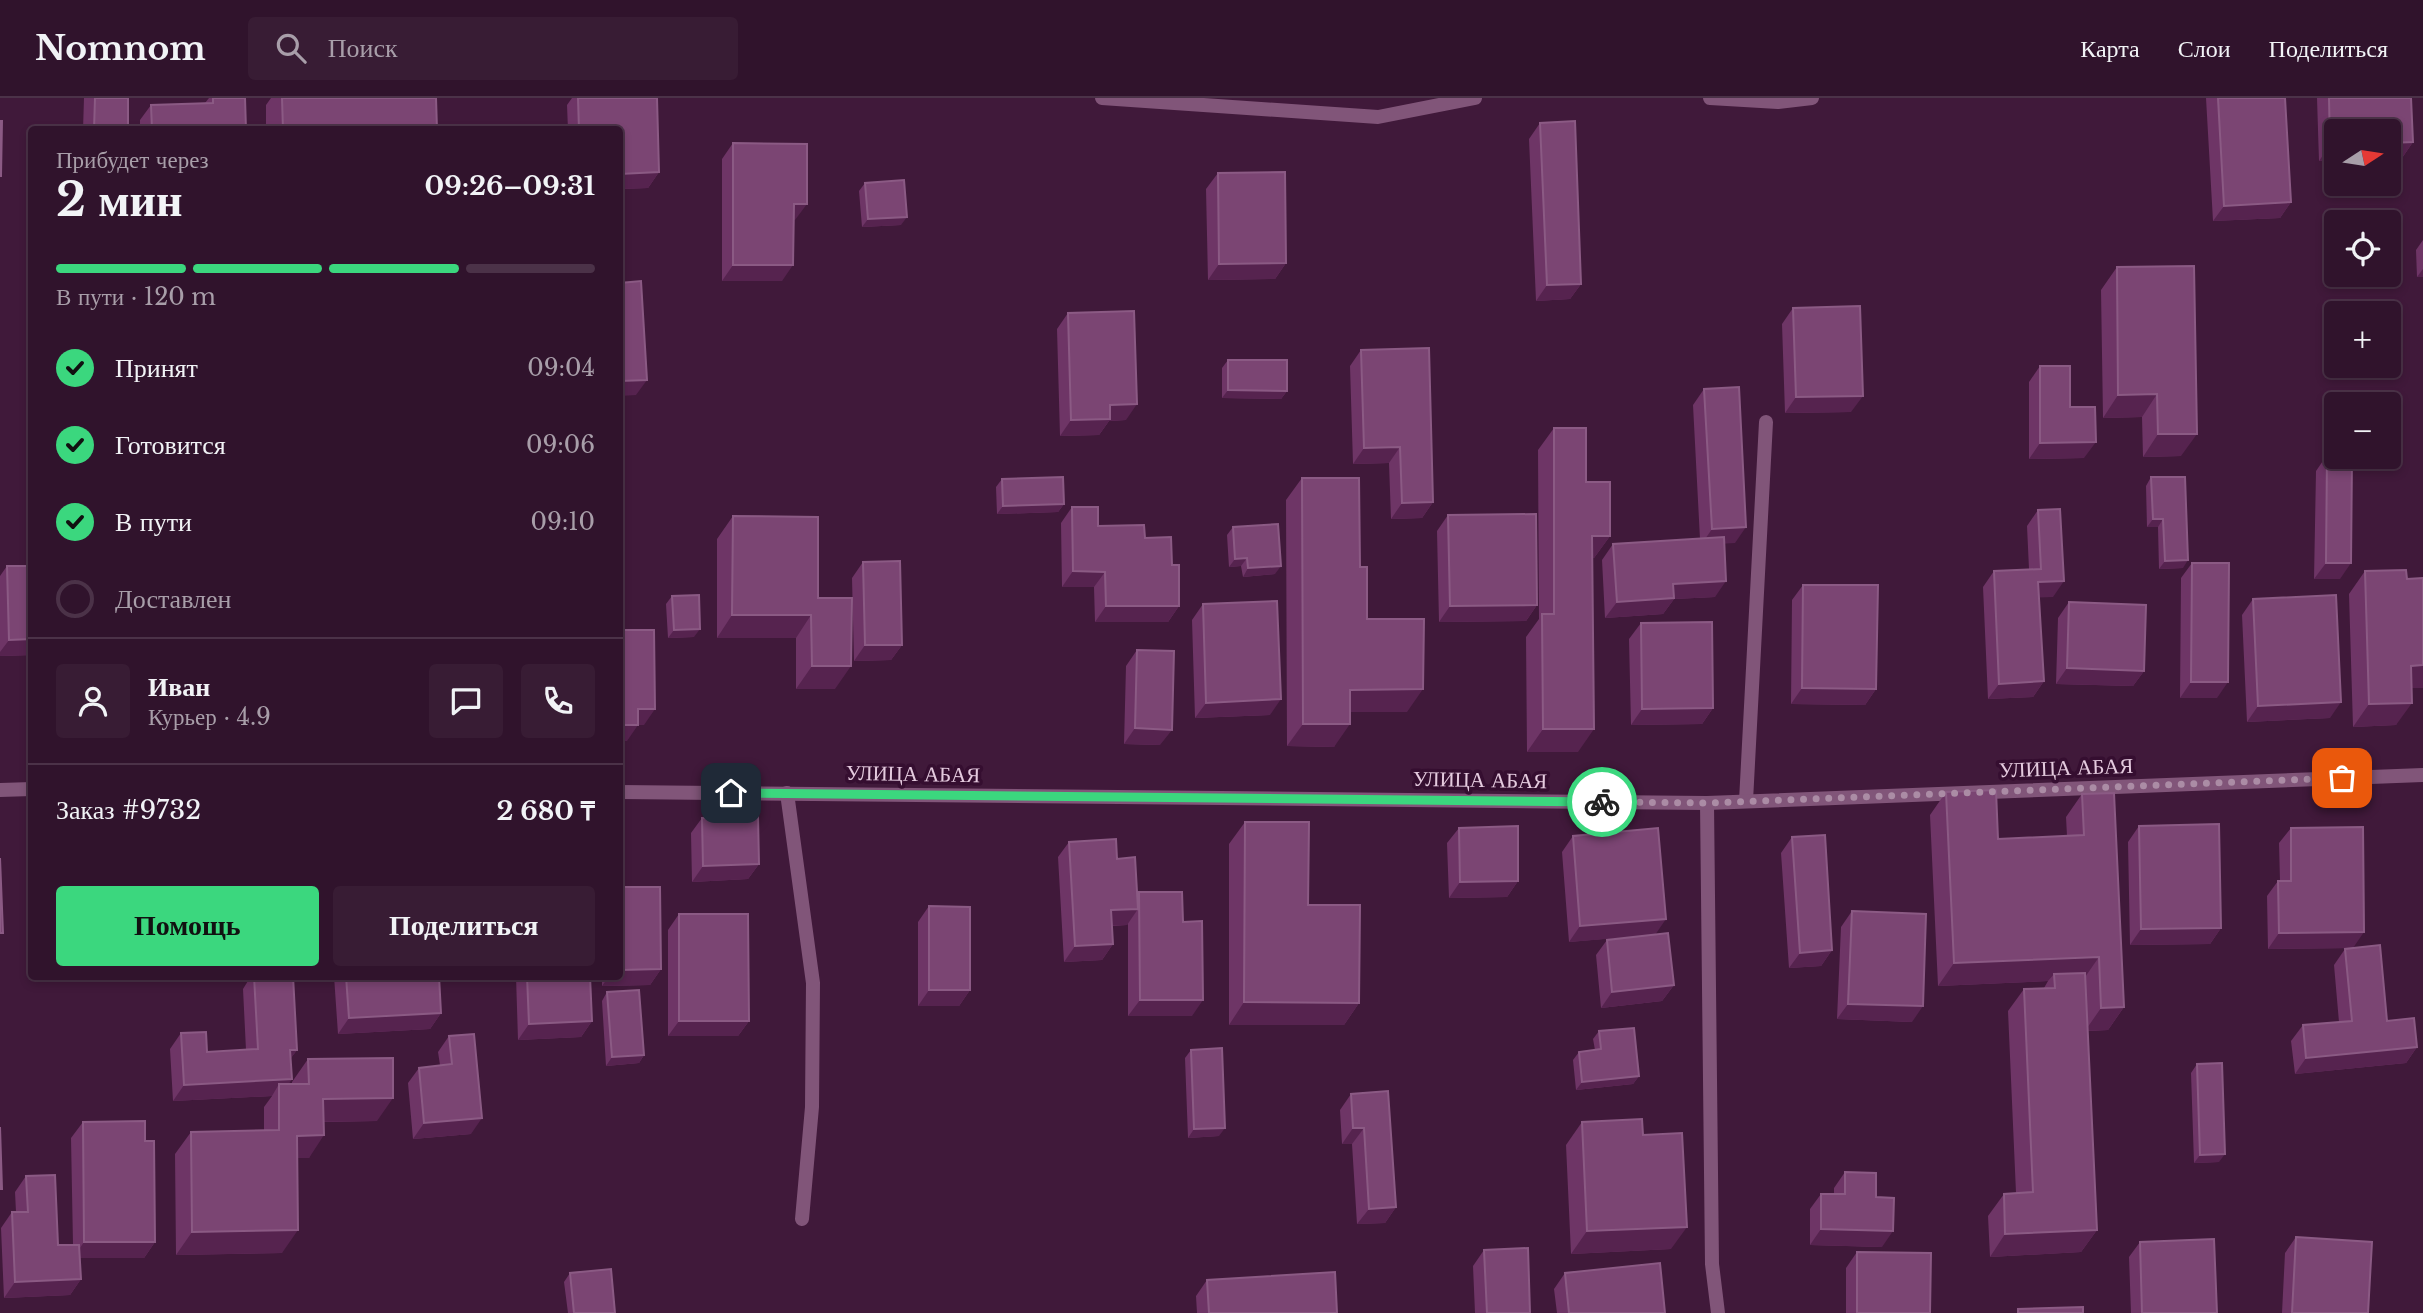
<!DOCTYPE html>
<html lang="ru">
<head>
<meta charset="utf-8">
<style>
	:root { --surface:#30132c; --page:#381c34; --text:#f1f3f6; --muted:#a89ea9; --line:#4b3248; --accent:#3bd77e }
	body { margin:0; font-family:"Libre Baskerville",serif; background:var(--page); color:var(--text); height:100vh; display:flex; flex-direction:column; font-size:26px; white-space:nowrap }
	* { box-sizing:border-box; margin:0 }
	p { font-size:23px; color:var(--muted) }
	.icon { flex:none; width:38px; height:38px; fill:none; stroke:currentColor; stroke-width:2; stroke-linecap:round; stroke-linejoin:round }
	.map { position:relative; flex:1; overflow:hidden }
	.sheet { position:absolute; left:28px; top:28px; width:595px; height:854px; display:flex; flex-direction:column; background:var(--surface); border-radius:7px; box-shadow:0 4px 10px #0003,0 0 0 2px var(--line) }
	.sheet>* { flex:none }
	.needle { width:46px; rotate:78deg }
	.fabs { position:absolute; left:2324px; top:21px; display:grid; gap:14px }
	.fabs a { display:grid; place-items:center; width:77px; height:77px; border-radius:7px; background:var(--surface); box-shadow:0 4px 10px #0003,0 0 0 2px var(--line); font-size:35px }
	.pin { position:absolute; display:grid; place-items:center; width:60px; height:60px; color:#fff; margin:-30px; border-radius:14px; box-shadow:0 4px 10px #0006 }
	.courier { position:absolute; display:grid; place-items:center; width:70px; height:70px; margin:-35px; border:5px solid #3bd77e; border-radius:50%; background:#fff; color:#222; box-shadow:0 2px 9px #0007 }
	.head em { font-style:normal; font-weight:800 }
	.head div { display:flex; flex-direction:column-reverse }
	.head { display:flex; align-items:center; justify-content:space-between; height:119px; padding:0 28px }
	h1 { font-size:46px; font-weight:800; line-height:52px }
	.bar { display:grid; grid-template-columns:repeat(4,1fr); gap:10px 7px; align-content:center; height:84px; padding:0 28px }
	.bar i { height:9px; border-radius:5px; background:var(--line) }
	.bar .selected { background:var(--accent) }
	.bar p { grid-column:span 4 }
	.line { display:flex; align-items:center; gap:18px; padding:0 28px; border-top:2px solid var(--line) }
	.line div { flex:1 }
	.round { display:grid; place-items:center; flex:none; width:74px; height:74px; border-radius:7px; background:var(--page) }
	ol { padding:0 28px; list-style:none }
	li { display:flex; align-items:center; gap:21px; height:77px }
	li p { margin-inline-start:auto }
	li .icon { padding:7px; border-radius:50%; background:var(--accent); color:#111; stroke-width:4 }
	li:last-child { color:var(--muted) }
	li i { width:38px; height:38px; border:4px solid var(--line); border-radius:50% }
	.cta { display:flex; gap:14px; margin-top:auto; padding:14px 28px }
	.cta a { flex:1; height:80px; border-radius:7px; background:var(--accent); color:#111; font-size:28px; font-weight:800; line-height:80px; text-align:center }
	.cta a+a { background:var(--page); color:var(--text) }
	header { display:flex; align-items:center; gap:42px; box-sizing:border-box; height:98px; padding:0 35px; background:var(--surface); border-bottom:2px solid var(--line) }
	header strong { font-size:33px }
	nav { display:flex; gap:38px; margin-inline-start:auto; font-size:24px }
	.search { width:490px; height:63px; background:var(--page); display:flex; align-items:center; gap:18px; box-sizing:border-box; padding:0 24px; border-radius:7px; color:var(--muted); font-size:26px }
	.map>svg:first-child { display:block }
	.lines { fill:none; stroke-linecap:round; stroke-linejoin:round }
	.lane { stroke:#815579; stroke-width:14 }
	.street { stroke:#815579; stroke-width:14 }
	.wall { fill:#6e3566 }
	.shaded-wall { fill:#56234f }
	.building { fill:#7b4573; stroke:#8b5a84; stroke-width:2 }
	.done { stroke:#ab8ca5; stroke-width:7; stroke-dasharray:0 12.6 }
	.route { stroke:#3bd77e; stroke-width:9 }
	.labels { text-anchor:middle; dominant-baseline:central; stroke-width:7; stroke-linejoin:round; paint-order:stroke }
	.street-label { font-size:21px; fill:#e4cade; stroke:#350e30 }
</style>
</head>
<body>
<header>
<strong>Nomnom</strong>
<div class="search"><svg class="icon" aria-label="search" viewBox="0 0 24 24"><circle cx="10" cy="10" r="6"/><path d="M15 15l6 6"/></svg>Поиск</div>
<nav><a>Карта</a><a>Слои</a><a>Поделиться</a></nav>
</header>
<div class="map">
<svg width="2423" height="1215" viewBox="0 0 2423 1215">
	<rect width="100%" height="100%" fill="#40193a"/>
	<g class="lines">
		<path class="lane" d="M1102 0 1378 19 1475 0
			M1710 0 1778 4 1812 0
			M787 695 813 885 812 1009 802 1121
			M1746 703 1766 324
			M1707 705 1712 1166 1718 1215"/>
		<path class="street" d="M0 692 32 691
			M620 694 1707 705 2423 677"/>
	</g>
	<path class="wall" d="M84 0H128V32H83Z
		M209 0H245L246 32H140V22L151 7 205 5Z
		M271 0H436L437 32H266V7Z
		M572 0H657L659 74 648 90 620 91V32H568L567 7Z
		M2206 0H2285L2291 104 2280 120 2213 123Z
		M2317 0H2411L2413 44 2402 60H2389V33H2336V62L2319 63Z
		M1540 25 1581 186 1570 201 1536 203 1529 41Z
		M733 45 795 122H793L782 183H722V61Z
		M1218 75 1286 165 1275 181 1208 182 1206 91Z
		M865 85 901 127 862 129 859 93Z
		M2423 142V179H2417L2416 152Z
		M2117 169 2181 358 2143 359 2142 319 2103 320 2101 192Z
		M1793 210 1851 314 1785 315 1782 226Z
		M1068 215 1126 322 1109 323 1099 337 1060 338 1057 231Z
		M1361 252 1433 404 1422 420 1391 421 1389 365 1353 366 1350 268Z
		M1228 262 1287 293 1281 301 1222 300V270Z
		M2040 268 2070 309 2084 360 2029 361V284Z
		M1704 291 1735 445H1724L1715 499 1674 501 1663 516 1605 520 1602 462 1613 446 1700 441 1693 307Z
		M1554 330 1586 384 1610 438 1594 460H1592L1578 654H1527L1526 539 1539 521 1538 352Z
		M2327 357 2340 481H2314L2316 373Z
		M2151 379 2183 470 2159 471 2158 429H2147L2146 388Z
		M1302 380 1360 469 1367 521 1407 614H1350L1334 649 1287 648 1286 402Z
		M1002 381 1064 406 1058 414 997 416 996 389Z
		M1072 409 1098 428 1145 440 1179 508 1168 524H1095L1094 489H1062L1061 425Z
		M2038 412 2053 499H2039L2044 583 2033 599 1988 601 1983 489 1994 473 2029 471 2027 428Z
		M1448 417 1537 507 1526 523 1439 524 1437 433Z
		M733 418 818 500 835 591H796V540H717V441Z
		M1233 429 1275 476 1243 479 1241 468 1229 469 1227 437Z
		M863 464 902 547 891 562 854 563 852 480Z
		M2192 465 2217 600H2180L2181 480Z
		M7 468 32 557 0 558V478Z
		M2365 473 2407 481 2423 480V590H2412L2396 627 2353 629 2349 496Z
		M1803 487 1876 591 1865 607 1791 606 1792 502Z
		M672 498 694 539 668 540 666 506Z
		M2253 501 2330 620 2247 624 2242 517Z
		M2069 504 2144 573 2133 588 2056 586 2058 520Z
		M1203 506 1270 617 1195 620 1192 522Z
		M1641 525 1713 610 1702 626 1631 627 1629 541Z
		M1137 552 1160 647 1124 646 1126 568Z
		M1946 694 1998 741 2067 738 2066 719 2082 696 2124 909 2108 932 2088 933 2097 1132 2081 1154 1990 1159 1988 1118 2004 1096 2016 1095 2008 913 2024 891 2044 890 2048 883 1938 888 1930 717Z
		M702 720 759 766 748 781 692 784 691 735Z
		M1245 724 1308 807 1359 905 1344 927H1229V746Z
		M2139 728 2221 830 2210 846 2130 847 2128 744Z
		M1459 730 1518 783 1507 799 1449 800 1447 745Z
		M2291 730 2353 850 2387 923 2417 949 2406 965 2295 976 2291 943 2303 927 2339 924 2334 867 2345 851 2350 850 2268 851 2267 798 2278 783H2280L2279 745Z
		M1573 738 1655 836 1674 887 1662 903 1601 910 1596 857 1607 842 1648 837 1569 844 1562 754Z
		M1792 739 1832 852 1821 868 1789 870 1781 755Z
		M1069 744 1117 761 1137 797 1139 794 1183 824 1192 918H1128V825L1127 827 1112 828 1113 846 1102 862 1064 864 1058 759Z
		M929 808 970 892 959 908H918V824Z
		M1852 813 1912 924 1837 921 1841 829Z
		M679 816 749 923 738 938H668V832Z
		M661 871 650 887 602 888V878H620Z
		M251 878H254L297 952 290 961 292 981 288 986H292V984L308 961 377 1023 324 1024 309 1060H297L282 1155 176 1157 175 1056 191 1034 264 1032V1009L272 998 173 1003 170 951 181 935 207 954 246 952 243 891Z
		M334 878H439L441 915 430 931 338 936Z
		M516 878H590L592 923 581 939 518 942Z
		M607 894 644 957 639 965 606 968 602 903Z
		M1599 933 1639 978 1633 986 1576 992 1573 962 1579 954 1595 952 1593 941Z
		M449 938 471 1036 413 1041 408 985 419 970 440 967 438 954Z
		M1191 952 1219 1038 1188 1040 1185 960Z
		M2197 966 2219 1064 2194 1065 2191 975Z
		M1351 996 1396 1109 1385 1125 1357 1126 1352 1046H1342L1340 1012Z
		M83 1024 145 1043 155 1144 144 1160H80L81 1181 70 1197 4 1200 1 1130 12 1114H16L15 1094 26 1078 58 1147H73L71 1040Z
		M1582 1024 1643 1037 1671 1151 1571 1156 1566 1047Z
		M1845 1074 1876 1099 1882 1149 1810 1147V1111L1821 1096H1834V1090Z
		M2296 1139 2368 1215H2282L2285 1155Z
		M2140 1144 2217 1215H2131L2129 1159Z
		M1484 1152 1530 1215H1475L1473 1168Z
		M1857 1154 1930 1215H1846V1170Z
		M570 1175 615 1215H568L564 1184Z
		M1565 1175 1665 1215H1557L1554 1191Z
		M1207 1182 1337 1215H1197L1196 1198Z"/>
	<path class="shaded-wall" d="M2413 44 2402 60H2389V45Z
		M2330 47H2336V62L2319 63Z
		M659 74 648 90 620 91V76Z
		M2291 104 2280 120 2213 123 2224 108Z
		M794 106H807L795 122H782Z
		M907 119 901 127 862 129 868 121Z
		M1286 165 1275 181 1208 182 1219 166Z
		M733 167H793L782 183H722Z
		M2423 171V179H2417Z
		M1581 186 1570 201 1536 203 1547 187Z
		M647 282 636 297 620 298V283Z
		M1228 292 1287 293 1281 301 1222 300Z
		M2157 296 2142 319 2103 320 2118 297Z
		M1863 298 1851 314 1785 315 1796 299Z
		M1137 306 1126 322 1109 323 1099 337 1060 338 1071 322 1110 307Z
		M2158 336H2197L2181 358 2143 359Z
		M2096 344 2084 360 2029 361 2040 345Z
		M1400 349 1389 365 1353 366 1364 350Z
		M1433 404 1422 420 1391 421 1402 405Z
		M1064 406 1058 414 997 416 1003 408Z
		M2153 421H2163L2158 429H2147Z
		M1746 429 1735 445 1701 447 1712 431Z
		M1592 438H1610L1594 460 1577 461Z
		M1247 460 1241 468 1229 469 1235 461Z
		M2188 462 2183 470 2159 471 2165 463Z
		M2326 465H2351L2340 481H2314Z
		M1281 468 1275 476 1243 479 1248 470Z
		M1073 473 1105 474 1094 489H1062Z
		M1726 483 1715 499 1674 501 1663 516 1605 520 1617 504 1673 486Z
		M2064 483 2053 499 2027 500 2038 484Z
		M1537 507 1526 523 1439 524 1450 508Z
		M1106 508H1179L1168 524H1095Z
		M732 517H811L796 540H717Z
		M700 531 694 539 668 540 674 532Z
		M32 541V557L0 558V554L9 542Z
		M865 547H902L891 562 854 563Z
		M2423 567V590H2395L2411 568Z
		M812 568H851L835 591H796Z
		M2067 570 2144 573 2133 588 2056 586Z
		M2044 583 2033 599 1988 601 1999 586Z
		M2191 584H2228L2217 600H2180Z
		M1802 590 1876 591 1865 607 1791 606Z
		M1423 591 1407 614H1334L1350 592Z
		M1281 601 1270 617 1195 620 1206 605Z
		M2341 604 2330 620 2247 624 2258 608Z
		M2412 605 2396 627 2353 629 2369 606Z
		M1713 610 1702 626 1631 627 1642 611Z
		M638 611H655L644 627H638L627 643H620V627Z
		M1303 626H1350L1334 649 1287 648Z
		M1135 630 1172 632 1160 647 1124 646Z
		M1543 631H1594L1578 654H1527Z
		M759 766 748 781 692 784 703 768Z
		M1518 783 1507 799 1449 800 1460 784Z
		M1138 811 1127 827 1099 828 1111 812Z
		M1666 821 1655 837 1569 844 1580 828Z
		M2221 830 2210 846 2130 847 2141 831Z
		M2364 834 2353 850 2268 851 2279 835Z
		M1113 846 1102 862 1064 864 1075 848Z
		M1832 852 1821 868 1789 870 1800 855Z
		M2099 859 2083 882 2054 876 2048 883 1938 888 1954 865Z
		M661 871 650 887 602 888 609 878H620V872Z
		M1674 887 1662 903 1601 910 1612 894Z
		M929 892H970L959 908H918Z
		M1140 902H1203L1192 918H1128Z
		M1244 904 1359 905 1344 927H1229Z
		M1848 906 1923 908 1912 924 1837 921Z
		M2124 909 2108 932 2085 933 2101 910Z
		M441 915 430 931 338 936 349 920Z
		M592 923 581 939 518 942 529 926Z
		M679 923H749L738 938H668Z
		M2417 949 2406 965 2295 976 2306 960Z
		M290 952H297L286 967Z
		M644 957 639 965 606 968 612 959Z
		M1639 978 1633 986 1576 992 1582 984Z
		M292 981 281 997 279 986 272 998 173 1003 184 987Z
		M393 1000 377 1023 307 1024 323 1001Z
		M482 1020 471 1036 413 1041 424 1025Z
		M1225 1030 1219 1038 1188 1040 1194 1031Z
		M1353 1030H1364L1352 1046H1342Z
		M324 1037 309 1060H281L297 1038Z
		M2225 1056 2219 1064 2194 1065 2200 1057Z
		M1396 1109 1385 1125 1357 1126 1369 1111Z
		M1687 1129 1671 1151 1571 1156 1587 1133Z
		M1821 1131 1893 1133 1882 1149 1810 1147Z
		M298 1132 282 1155 176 1157 192 1134Z
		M2097 1132 2081 1154 1990 1159 2005 1136Z
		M84 1144H155L144 1160H73Z
		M81 1181 70 1197 4 1200 15 1184Z"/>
	<path class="building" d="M95 0H128V32H94Z
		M213 0H245L246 32H152L151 7 213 5Z
		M282 0H436L437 32H283Z
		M578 0H657L659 74 620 76V32H579Z
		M2218 0H2285L2291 104 2224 108Z
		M2329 0H2411L2413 44 2389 45V33H2336V47H2330Z
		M0 23H2L1 78H0Z
		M1575 23 1581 186 1547 187 1540 25Z
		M733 45 807 46V106H794L793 167H733Z
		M1285 74 1286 165 1219 166 1218 75Z
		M904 82 907 119 868 121 865 85Z
		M2194 168 2197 336H2158L2157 296 2118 297 2117 169Z
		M641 183 647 282 620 283V185Z
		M1860 208 1863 298 1796 299 1793 210Z
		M1134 213 1137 306 1110 307V321L1071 322 1068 215Z
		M1429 250 1433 404 1402 405 1400 349 1364 350 1361 252Z
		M1228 262H1287V293L1228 292Z
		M2040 268H2070V309H2095L2096 344 2040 345Z
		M1739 289 1746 429 1712 431 1704 291Z
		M1554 330H1586V384H1610V438H1592L1594 631H1543L1542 516H1554Z
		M2327 357H2336V359H2352L2351 465H2326Z
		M1063 379 1064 406 1003 408 1002 381Z
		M2151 379H2185L2188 462 2165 463 2163 421H2153Z
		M1302 380H1359L1360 469H1367V521H1424L1423 591 1350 592V626H1303Z
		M1072 409H1098V428L1144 427 1145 440 1171 439 1172 467H1179V508H1106L1105 474 1073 473Z
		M2060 411 2064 483 2038 484 2044 583 1999 586 1994 473 2041 471 2038 412Z
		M1536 416 1537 507 1450 508 1448 417Z
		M733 418 818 419V500H852L851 568H812L811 517H732Z
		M1278 426 1281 468 1248 470 1247 460 1235 461 1233 429Z
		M1724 439 1726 483 1673 486 1674 500 1617 504 1613 446Z
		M900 463 902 547H865L863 464Z
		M2192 465H2229L2228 584H2191Z
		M7 468H32V541L9 542Z
		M2406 472 2407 481 2423 480V567L2411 568 2412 605 2369 606 2365 473Z
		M1803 487H1878L1876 591 1802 590Z
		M699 497 700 531 674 532 672 498Z
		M2336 497 2341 604 2258 608 2253 501Z
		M1277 503 1281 601 1206 605 1203 506Z
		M2069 504 2146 507 2144 573 2067 570Z
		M1712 524 1713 610 1642 611 1641 525Z
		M620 532H654L655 611H638V627H620Z
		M1137 552 1174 553 1172 632 1135 630Z
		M1996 692 1998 741 2084 737 2082 696 2114 695 2124 909 2101 910 2099 859 1954 865 1946 694Z
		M758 718 759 766 703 768 702 720Z
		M1245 724H1309L1308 807H1360L1359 905 1244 904Z
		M2219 726 2221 830 2141 831 2139 728Z
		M1518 728V783L1460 784 1459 730Z
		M2363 729 2364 834 2279 835 2278 783H2291V730Z
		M1658 730 1666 821 1580 828 1573 738Z
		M1825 737 1832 852 1800 855 1792 739Z
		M1116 741 1117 761 1135 759 1138 811 1111 812 1113 846 1075 848 1069 744Z
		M0 760 3 835H0Z
		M620 789H660L661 871 620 872Z
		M1139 794H1182L1183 824 1202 823 1203 902H1140Z
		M929 808 970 809V892H929Z
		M1852 813 1926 816 1923 908 1848 906Z
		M679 816H748L749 923H679Z
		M1668 835 1674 887 1612 894 1607 842Z
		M2380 847 2387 923 2414 920 2417 949 2306 960 2303 927 2352 923 2345 851Z
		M2085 875 2097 1132 2005 1136 2004 1096 2033 1094 2024 891 2055 890 2054 876Z
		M254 878H293L297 952H290L292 981 184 987 181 935 206 934 207 954 258 951Z
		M346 878H439L441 915 349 920Z
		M527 878H590L592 923 529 926Z
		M639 892 644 957 612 959 607 894Z
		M1634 930 1639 978 1582 984 1579 954 1601 951 1599 933Z
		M474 936 482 1020 424 1025 419 970 452 966 449 938Z
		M1222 950 1225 1030 1194 1031 1191 952Z
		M393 960V1000L323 1001 324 1037 297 1038 298 1132 192 1134 191 1034 279 1032V986H309L308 961Z
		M2222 965 2225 1056 2200 1057 2197 966Z
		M1388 993 1396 1109 1369 1111 1364 1030H1353L1351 996Z
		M1642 1021 1643 1037 1682 1035 1687 1129 1587 1133 1582 1024Z
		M145 1023V1043H154L155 1144H84L83 1024Z
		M0 1029 2 1091H0Z
		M1845 1074 1876 1075V1099L1894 1100 1893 1133 1821 1131V1096H1845Z
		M55 1077 58 1147H79L81 1181 15 1184 12 1114H28L26 1078Z
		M2296 1139 2372 1144 2368 1215H2292Z
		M2214 1141 2217 1215H2142L2140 1144Z
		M1528 1150 1530 1215H1487L1484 1152Z
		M1857 1154 1931 1155 1930 1215H1857Z
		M1660 1165 1665 1215H1569L1565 1175Z
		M611 1171 615 1215H574L570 1175Z
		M1335 1174 1337 1215H1209L1207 1182Z
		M2083 1209V1215H2018V1211Z"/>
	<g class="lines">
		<path class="done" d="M1602 704 1707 705 2342 680"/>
		<path class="route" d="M731 695 1602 704"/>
	</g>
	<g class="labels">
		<g class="street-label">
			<text transform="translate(2066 670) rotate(-2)">УЛИЦА АБАЯ</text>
			<text transform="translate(913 676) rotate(1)">УЛИЦА АБАЯ</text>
			<text transform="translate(1480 682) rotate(1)">УЛИЦА АБАЯ</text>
		</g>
	</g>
</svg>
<div class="fabs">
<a><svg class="needle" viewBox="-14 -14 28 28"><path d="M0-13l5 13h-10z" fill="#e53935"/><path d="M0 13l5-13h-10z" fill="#a89ea9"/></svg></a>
<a><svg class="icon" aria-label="locate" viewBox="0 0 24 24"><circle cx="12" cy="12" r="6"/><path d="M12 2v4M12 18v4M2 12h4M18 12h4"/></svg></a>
<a>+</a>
<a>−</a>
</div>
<div class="pin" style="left:2342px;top:680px;background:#ea580c"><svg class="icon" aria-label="bag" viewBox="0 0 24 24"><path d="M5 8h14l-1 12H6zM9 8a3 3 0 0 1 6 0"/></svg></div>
<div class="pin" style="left:731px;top:695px;background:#1f2937"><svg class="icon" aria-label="home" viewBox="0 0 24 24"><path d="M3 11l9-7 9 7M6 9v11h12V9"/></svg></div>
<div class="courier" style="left:1602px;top:704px"><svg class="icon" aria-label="bike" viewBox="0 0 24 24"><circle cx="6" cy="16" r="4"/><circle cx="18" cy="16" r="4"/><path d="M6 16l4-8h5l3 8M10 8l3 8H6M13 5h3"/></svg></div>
<section class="sheet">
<div class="head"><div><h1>2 мин</h1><p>Прибудет через</p></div><em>09:26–09:31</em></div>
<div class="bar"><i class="selected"></i><i class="selected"></i><i class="selected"></i><i></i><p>В пути · 120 m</p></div>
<ol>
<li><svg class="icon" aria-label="check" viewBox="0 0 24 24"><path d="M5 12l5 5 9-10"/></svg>Принят<p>09:04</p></li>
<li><svg class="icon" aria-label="check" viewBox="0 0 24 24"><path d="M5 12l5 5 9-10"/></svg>Готовится<p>09:06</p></li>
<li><svg class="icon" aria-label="check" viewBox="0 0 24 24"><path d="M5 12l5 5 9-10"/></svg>В пути<p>09:10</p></li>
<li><i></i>Доставлен</li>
</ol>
<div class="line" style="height:126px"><a class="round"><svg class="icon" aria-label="person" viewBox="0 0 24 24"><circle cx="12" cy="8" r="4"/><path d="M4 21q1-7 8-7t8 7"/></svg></a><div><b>Иван</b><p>Курьер · 4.9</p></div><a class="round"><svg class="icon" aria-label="chat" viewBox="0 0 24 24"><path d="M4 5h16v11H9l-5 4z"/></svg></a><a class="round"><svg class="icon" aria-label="phone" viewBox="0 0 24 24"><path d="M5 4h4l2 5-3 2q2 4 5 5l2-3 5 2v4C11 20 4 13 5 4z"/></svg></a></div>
<div class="line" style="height:91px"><div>Заказ #9732</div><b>2 680 ₸</b></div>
<div class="cta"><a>Помощь</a><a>Поделиться</a></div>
</section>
</div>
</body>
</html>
